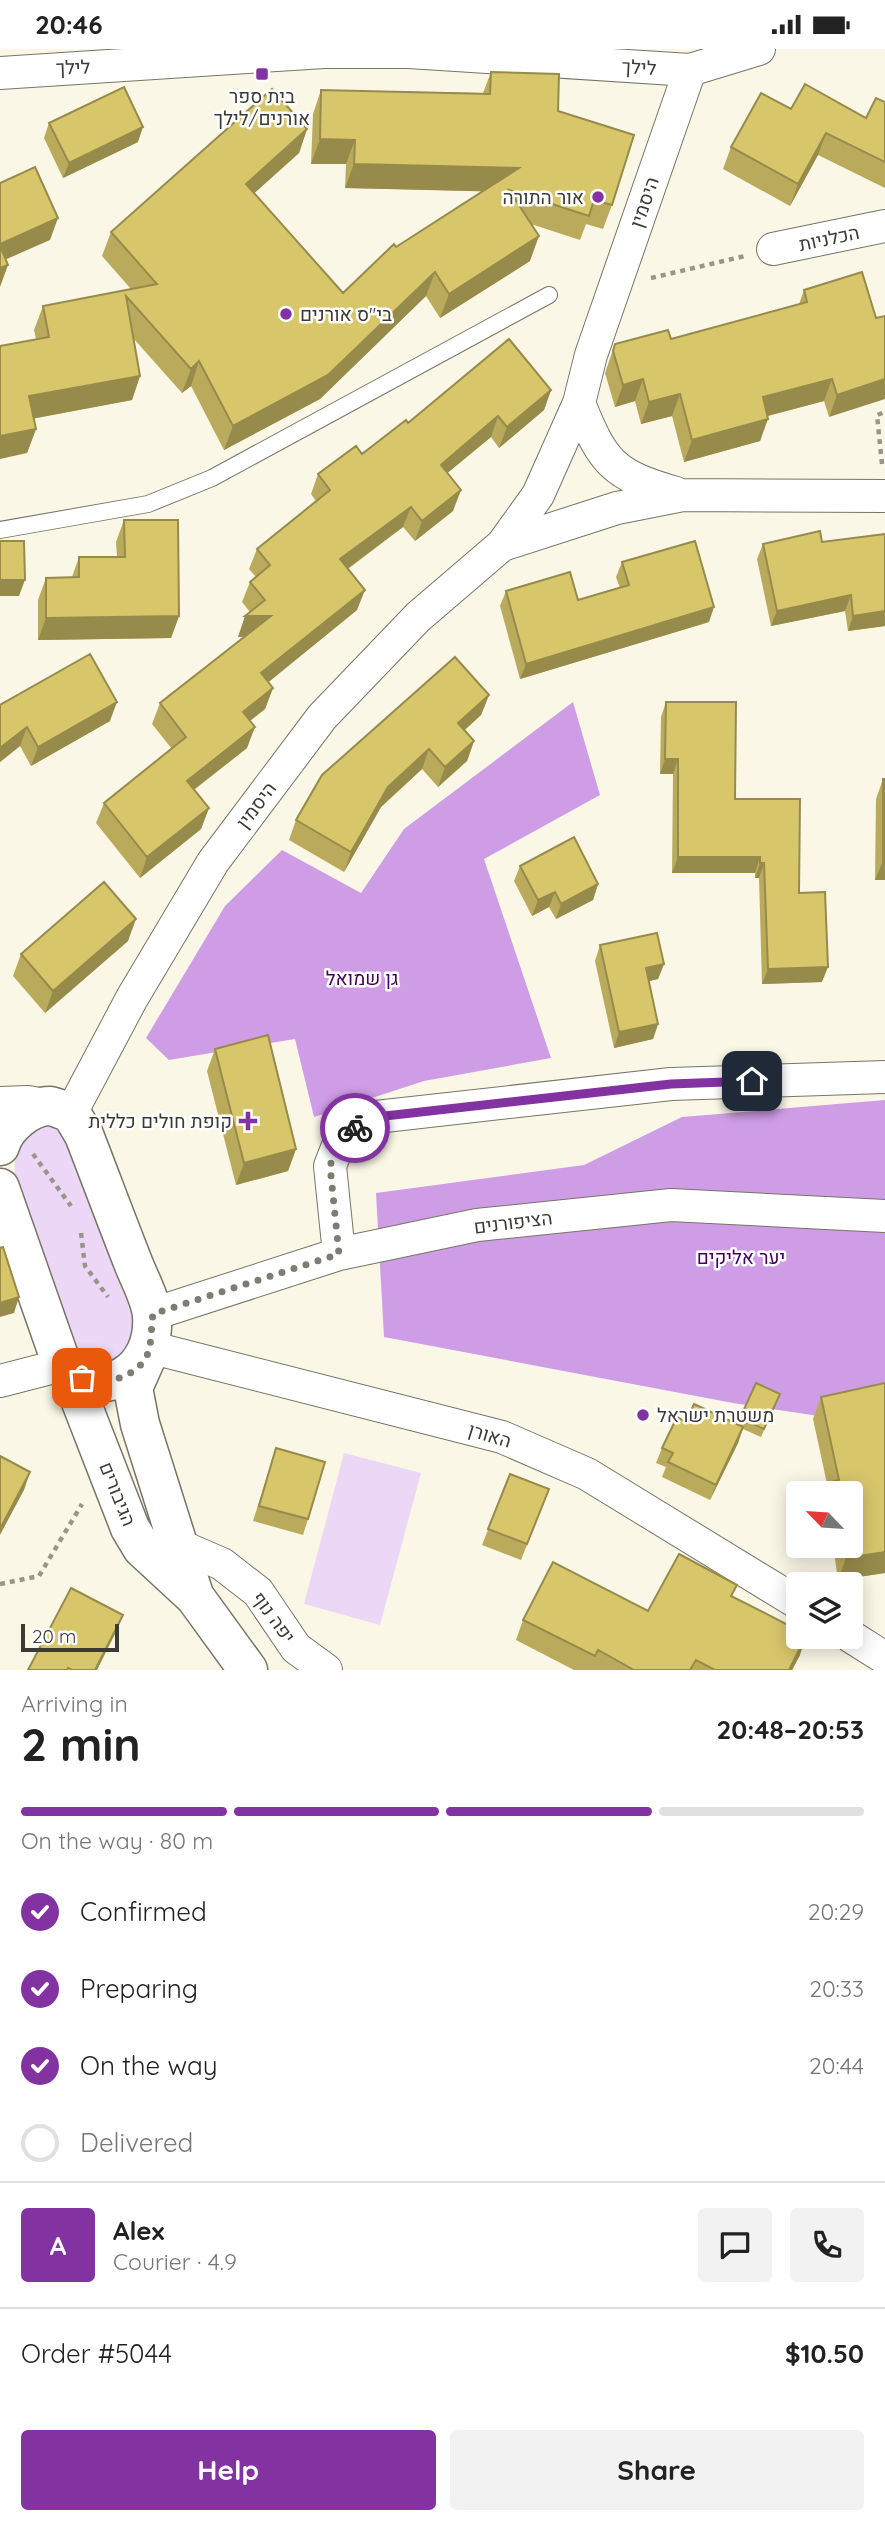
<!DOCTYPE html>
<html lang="en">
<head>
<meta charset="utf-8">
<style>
	:root { --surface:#fff; --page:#f2f2f2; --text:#222; --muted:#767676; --line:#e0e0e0; --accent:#8332a2 }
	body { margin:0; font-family:Quicksand,Heebo,sans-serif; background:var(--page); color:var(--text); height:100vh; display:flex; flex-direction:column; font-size:26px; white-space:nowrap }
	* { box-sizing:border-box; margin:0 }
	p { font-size:23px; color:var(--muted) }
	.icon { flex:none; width:38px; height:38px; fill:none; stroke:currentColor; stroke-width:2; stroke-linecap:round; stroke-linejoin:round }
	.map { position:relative; height:1621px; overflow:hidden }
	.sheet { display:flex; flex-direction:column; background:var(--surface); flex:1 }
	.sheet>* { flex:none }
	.needle { width:46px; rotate:295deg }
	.tools { position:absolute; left:786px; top:1432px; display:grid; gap:14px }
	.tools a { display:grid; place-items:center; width:77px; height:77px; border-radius:7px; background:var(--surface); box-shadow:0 4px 18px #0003; font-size:35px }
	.scale { position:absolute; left:21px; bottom:18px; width:98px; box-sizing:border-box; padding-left:7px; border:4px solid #3b3a34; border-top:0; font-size:19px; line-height:24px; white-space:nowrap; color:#3b3a34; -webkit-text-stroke:5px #fff; paint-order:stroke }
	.pin { position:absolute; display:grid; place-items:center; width:60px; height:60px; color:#fff; margin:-30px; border-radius:14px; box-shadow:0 4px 10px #0006 }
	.courier { position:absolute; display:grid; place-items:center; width:70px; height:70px; margin:-35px; border:5px solid #8332a2; border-radius:50%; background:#fff; color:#222; box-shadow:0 2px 9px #0007 }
	.summary em { font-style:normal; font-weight:700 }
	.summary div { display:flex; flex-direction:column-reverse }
	.summary { display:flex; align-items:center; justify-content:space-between; height:119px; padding:0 21px }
	h1 { font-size:46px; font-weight:700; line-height:52px }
	.bar { display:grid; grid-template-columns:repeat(4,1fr); gap:10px 7px; align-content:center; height:84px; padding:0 21px }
	.bar i { height:9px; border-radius:5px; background:var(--line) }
	.bar .on { background:var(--accent) }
	.bar p { grid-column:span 4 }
	.line { display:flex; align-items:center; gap:18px; padding:0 21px; border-top:2px solid var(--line) }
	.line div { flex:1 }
	.round { display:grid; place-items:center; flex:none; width:74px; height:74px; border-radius:7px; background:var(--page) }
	ol { padding:0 21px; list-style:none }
	li { display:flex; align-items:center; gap:21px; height:77px }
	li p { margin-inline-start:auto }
	li .icon { padding:7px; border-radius:50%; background:var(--accent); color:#fff; stroke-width:4 }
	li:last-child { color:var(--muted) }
	li i { width:38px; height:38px; border:4px solid var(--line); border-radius:50% }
	.cta { display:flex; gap:14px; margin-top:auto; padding:14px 21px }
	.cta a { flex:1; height:80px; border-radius:7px; background:var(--accent); color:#fff; font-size:28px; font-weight:700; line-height:80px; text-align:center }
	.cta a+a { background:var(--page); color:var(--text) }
	.status { display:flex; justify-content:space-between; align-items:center; height:49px; padding:0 35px; background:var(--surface); direction:ltr }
	.status svg { height:19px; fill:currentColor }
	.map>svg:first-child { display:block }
	.green { fill:#ecd8f6 }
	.forest { fill:#cf9de6 }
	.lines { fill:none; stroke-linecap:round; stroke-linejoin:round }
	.service-casing { stroke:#777566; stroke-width:18 }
	.minor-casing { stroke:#777566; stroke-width:34 }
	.tertiary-casing { stroke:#777566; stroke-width:41 }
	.path { stroke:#98968b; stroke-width:4.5; stroke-dasharray:5 5; stroke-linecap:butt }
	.service { stroke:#fff; stroke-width:16 }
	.minor { stroke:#fff; stroke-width:32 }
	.tertiary { stroke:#fff; stroke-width:38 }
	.wall { fill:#baaa5c }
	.shaded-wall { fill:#978b4b }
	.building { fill:#d8c66b; stroke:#978b4b; stroke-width:2 }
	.done { stroke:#7e7c73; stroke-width:7; stroke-dasharray:0 12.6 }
	.route { stroke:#8332a2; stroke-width:9 }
	.poi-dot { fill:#8332a2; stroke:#fff; stroke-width:2.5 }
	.labels { text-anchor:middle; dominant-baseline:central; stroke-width:5; stroke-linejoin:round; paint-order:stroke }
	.street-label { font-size:19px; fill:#3b3a34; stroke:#fff }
	.poi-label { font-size:19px; fill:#3b3a34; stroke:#fff; text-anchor:end }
	.park-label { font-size:19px; fill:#46005c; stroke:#fff }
</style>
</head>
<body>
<div class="status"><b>20:46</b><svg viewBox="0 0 49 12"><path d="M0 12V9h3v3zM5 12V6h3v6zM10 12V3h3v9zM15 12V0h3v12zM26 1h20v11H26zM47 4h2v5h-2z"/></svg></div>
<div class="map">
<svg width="885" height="1621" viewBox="0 0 885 1621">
	<rect width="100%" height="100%" fill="#faf7e7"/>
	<path class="green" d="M49 1074 60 1078 136 1267 130 1301 104 1318 76 1307 14 1130 16 1098 32 1080Z
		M344 1404 421 1424 380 1576 304 1555Z"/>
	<path class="forest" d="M573 653 600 746 484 810 551 1009 424 1032 314 1068 295 990 169 1011 146 989 225 857 282 801 361 844 404 780Z
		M885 1051V1387L845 1371 733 1354 384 1288 376 1144 584 1116 682 1068Z"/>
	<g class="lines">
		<defs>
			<path id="service" d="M0 481 148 455 212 429 549 246"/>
			<path id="minor" d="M0 24 324 3H409L690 21 759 0
				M773 200 885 177
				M579 354C603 414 613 426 676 444
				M502 496 617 459 683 446 885 447
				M0 1054 28 1053 49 1057
				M71 1064 132 949 213 813 322 668 418 568 502 496 538 446 579 354 591 306 690 21
				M339 1205 330 1117 339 1094 367 1069 671 1035 885 1028
				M153 1265 339 1205 477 1176 671 1156 885 1167
				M149 1298 502 1388 587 1425 798 1554
				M0 1332 62 1316
				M161 1498 178 1496 222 1515 258 1543 296 1599 326 1621
				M850 1587 885 1609"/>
			<path id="tertiary" d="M0 1097C5 1078 29 1057 50 1057 56 1058 65 1062 71 1064L84 1086C101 1130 117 1173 134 1216 140 1231 151 1251 152 1267 156 1320 106 1356 62 1316L0 1139
				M148 1305 133 1339 140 1375 194 1546
				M69 1322 130 1479 142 1499 195 1548 248 1621"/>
		</defs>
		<use href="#service" class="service-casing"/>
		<use href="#minor" class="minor-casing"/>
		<use href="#tertiary" class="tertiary-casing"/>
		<path class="path" d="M651 229 745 207
			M882 415 877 366 885 363
			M33 1105 71 1157
			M81 1184 85 1217 108 1248
			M0 1535 39 1527 82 1455"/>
		<use href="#service" class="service"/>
		<use href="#minor" class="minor"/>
		<use href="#tertiary" class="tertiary"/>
	</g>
	<path class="wall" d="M491 23 558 62 612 156 603 180 586 175 580 191 531 175 530 212 440 269 426 247 320 350 224 401 191 337 182 344 134 290 140 327 132 351 34 369 36 380 27 404 36 290 34 281 43 257 131 240 102 207 111 183 307 80 299 104 254 144 343 244 396 198 482 142 345 139 346 115H311L313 65 321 41 483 44Z
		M885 53V139L818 106 790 157 723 120 731 98 791 60 866 69Z
		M49 74 138 93 63 129 44 89Z
		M804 241 876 269 829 368 824 352 768 367 760 392 684 413 672 367 641 375 635 352 615 358 605 324 615 295 671 290 799 255Z
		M551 341 544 361 499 399 491 388 447 424 453 462 415 492 403 478 348 520 357 561 268 633 273 639 265 660 250 672 247 699 194 741 209 759 201 780 140 829 96 774 104 754 172 700 152 675 160 654 245 587 238 588 250 563 242 553 250 533 256 528 249 520 257 500 316 452 311 445 318 425 362 405 408 374Z
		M124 471 179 567 171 589 38 591V551L46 529 72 528 79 508H117L116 493Z
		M885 485V577L848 582 845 562 771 577 757 510 763 495 822 493Z
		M622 513 709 573 520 630 500 557 506 542 578 551 620 539 616 528Z
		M489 646 481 666 465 681 474 692 467 712 438 738 422 720 381 758 344 823 289 791 296 771Z
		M666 653 735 750 799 844 822 933 762 935 759 829H755V824H672L673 725H660L661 668Z
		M0 656 110 672 31 717 20 697 0 713Z
		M883 730 885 831H875L876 750Z
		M520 817 598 835 593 851 556 870 549 858 532 867 514 832Z
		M128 892 45 964 13 927 21 905Z
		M600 896 664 915 658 930 649 932 658 975 653 990 614 999 595 912Z
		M215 1000 296 1100 288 1122 236 1136 207 1022Z
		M780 1345 761 1388 743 1380 738 1394 710 1451 662 1428 666 1418 656 1414 662 1399 686 1373 738 1376 740 1369Z
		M821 1348 885 1524 838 1531 833 1496H850V1444H829L813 1370Z
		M276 1399 308 1470 303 1486 253 1472Z
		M510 1425 549 1440 521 1511 482 1496Z
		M732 1548 800 1606 792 1621H574L516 1591 523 1571 648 1562Z"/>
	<path class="shaded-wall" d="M143 78 138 93 63 129 69 114Z
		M307 80 299 104 238 159 246 135Z
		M826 84 818 106 790 157 798 135Z
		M320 90 355 91 346 115H311Z
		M354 115 519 119 509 143 345 139Z
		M58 169 50 191 0 213V195Z
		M539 187 530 212 440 269 449 245Z
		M8 216 0 238V219Z
		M435 223 426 247 320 350 224 401 233 377Z
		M199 312 191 337 182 344 191 320Z
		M140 327 132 351 21 372 29 347Z
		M643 330 635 352 615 358 623 336Z
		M832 330 824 352 755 370 763 348Z
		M885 330V350L829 368 837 346Z
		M551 341 544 361 499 399 507 378Z
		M680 345 672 367 641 375 649 353Z
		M498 367 491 388 433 436 441 416Z
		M768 370 760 392 684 413 692 391Z
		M36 380 27 404 0 410V387Z
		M461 441 453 462 415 492 422 472Z
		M411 458 403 478 332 531 340 510Z
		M0 531H25L19 547H0Z
		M365 541 357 561 254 645 261 624Z
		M851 546 845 562 771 577 777 562Z
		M714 558 709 573 520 630 526 615Z
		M885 562V577L848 582 853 567Z
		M179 567 171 589 38 591 46 569Z
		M245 567H271L264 587 238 588Z
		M273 639 265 660 235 683 243 663Z
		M489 646 481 666 451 693 458 674Z
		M117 653 110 672 31 717 38 698Z
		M27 678 20 697 0 713V699Z
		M255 678 247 699 179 752 187 732Z
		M474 692 467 712 438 738 445 718Z
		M429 700 422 720 381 758 344 823 351 803 388 738Z
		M665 710H678L673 725H660Z
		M209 759 201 780 140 829 147 808Z
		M678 808H760L755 824H672Z
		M883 812H885V831H875Z
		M760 814H764L759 829H755Z
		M598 835 593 851 556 870 561 855Z
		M555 843 549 858 532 867 538 851Z
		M136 870 128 892 45 964 53 942Z
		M664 915 658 930 641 934 646 919Z
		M828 918 822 933 762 935 768 920Z
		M658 975 653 990 614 999 619 983Z
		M296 1100 288 1122 236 1136 244 1114Z
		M19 1248 14 1264 0 1268V1254Z
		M743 1378 738 1394 710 1451 716 1436Z
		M30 1423 24 1441 0 1486V1480Z
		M885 1503V1524L838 1531 846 1509Z
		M123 1566 117 1581 97 1621H95Z
		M806 1587 800 1606 792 1621H789Z"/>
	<path class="building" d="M491 23 559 25 558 62 634 86 612 156 594 151 589 167 509 141 539 187 449 245 435 223 328 326 233 377 199 312 191 320 126 247 140 327 29 347 36 380 0 387V297L49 288 43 257 157 235 111 183 272 40 307 80 246 135 343 244 394 195 396 198 519 119 354 115 355 91 320 90 321 41 490 45Z
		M805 35 866 69 876 49 885 53V113L826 84 798 135 731 98 761 44 791 60Z
		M124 38 143 78 69 114 49 74Z
		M35 118 58 169 0 195V134Z
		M0 197 8 216 0 219Z
		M862 223 876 269 885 267V330L837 346 832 330 763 348 768 370 692 391 680 345 649 353 643 330 623 336 613 302 615 295 668 281 671 290 807 253 804 241Z
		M509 290 551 341 507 378 498 367 441 416 461 441 422 472 411 458 340 510 365 541 261 624 273 639 243 663 255 678 187 732 209 759 147 808 104 754 186 688 160 654 271 567H245L265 551 250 533 270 516 257 500 330 441 318 425 356 397 362 405 406 371 408 374Z
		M124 471H178L179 567 46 569V529L79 528V508H125Z
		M820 482 822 493 885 485V562L853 567 851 546 777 562 763 495Z
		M0 492H24L25 531H0Z
		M695 492 714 558 526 615 506 542 570 523 578 551 629 536 622 513Z
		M90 605 117 653 38 698 27 678 0 699V656Z
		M455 608 489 646 458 674 474 692 445 718 429 700 388 738 351 803 296 771 322 726Z
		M666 653H736L735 750H800L799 844 825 843 828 918 768 920 764 814H760V808H678V710H665Z
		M883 730H885V812H883Z
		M574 788 598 835 561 855 555 843 538 851 520 817Z
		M104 833 136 870 53 942 21 905Z
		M657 884 664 915 646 919 658 975 619 983 600 896Z
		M268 986 296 1100 244 1114 215 1000Z
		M3 1198 19 1248 0 1254V1199Z
		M756 1334 780 1345 764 1380 740 1369Z
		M885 1334V1503L846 1509 844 1496H850V1444H836L834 1432 839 1431 821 1348Z
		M694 1355 743 1378 716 1436 668 1413 673 1404 662 1399 677 1368 686 1373Z
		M276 1399 325 1413 308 1470 259 1457Z
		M0 1407 30 1423 0 1480Z
		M510 1425 549 1440 527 1495 488 1480Z
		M679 1505 737 1536 731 1547 798 1581V1587H806L789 1621H715L696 1611 690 1621H634L598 1601 595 1607 523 1571 553 1513 648 1562Z
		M71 1539 123 1566 95 1621H72L68 1619 67 1621H28Z"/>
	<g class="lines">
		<path class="done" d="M82 1329C104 1337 138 1329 148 1304 152 1292 151 1277 153 1265L339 1205 330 1117 338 1094 355 1079"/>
		<path class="route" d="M355 1079 367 1069 671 1035 752 1032"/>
	</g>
	<g class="poi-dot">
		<rect x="255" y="18" width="14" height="14" rx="3.5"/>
		<circle cx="598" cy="148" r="7"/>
		<circle cx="286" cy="265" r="7"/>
		<path d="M244.5 1061.5h7v7h7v7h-7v7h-7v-7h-7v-7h7z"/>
		<circle cx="643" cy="1366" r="7"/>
	</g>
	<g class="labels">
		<g class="street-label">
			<text transform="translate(73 18) rotate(-2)">לילך</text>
			<text transform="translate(639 18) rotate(3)">לילך</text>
			<text transform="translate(644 153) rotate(-71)">היסמין</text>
			<text transform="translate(829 189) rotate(-12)">הכלניות</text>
			<text transform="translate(256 756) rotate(-53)">היסמין</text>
			<text transform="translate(513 1173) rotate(-7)">הציפורנים</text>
			<text transform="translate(490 1386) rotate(17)">האורן</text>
			<text transform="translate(118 1445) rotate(68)">הגיבורים</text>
			<text transform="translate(274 1568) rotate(54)">יפה נוף</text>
		</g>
		<g class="poi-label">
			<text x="262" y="47" text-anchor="middle">בית ספר<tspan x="262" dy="22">אורנים/לילך</tspan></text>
			<text x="584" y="148">אור התורה</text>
			<text x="300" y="265" text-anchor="start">בי"ס אורנים</text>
			<text x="232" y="1072">קופת חולים כללית</text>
			<text x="657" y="1366" text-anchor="start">משטרת ישראל</text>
		</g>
		<g class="park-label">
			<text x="362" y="929">גן שמואל</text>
			<text x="741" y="1208">יער אליקים</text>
		</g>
	</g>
</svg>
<div class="tools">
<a><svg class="needle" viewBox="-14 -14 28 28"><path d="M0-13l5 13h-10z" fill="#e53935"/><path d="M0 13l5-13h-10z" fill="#767676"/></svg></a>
<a><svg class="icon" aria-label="layers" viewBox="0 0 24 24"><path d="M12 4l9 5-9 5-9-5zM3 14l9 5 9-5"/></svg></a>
</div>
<div class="scale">20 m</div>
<div class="pin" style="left:82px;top:1329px;background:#ea580c"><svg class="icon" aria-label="bag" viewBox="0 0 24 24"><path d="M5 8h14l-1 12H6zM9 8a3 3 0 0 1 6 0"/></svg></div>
<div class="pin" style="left:752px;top:1032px;background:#1f2937"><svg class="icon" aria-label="home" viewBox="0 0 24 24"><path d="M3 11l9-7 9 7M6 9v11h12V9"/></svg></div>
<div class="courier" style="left:355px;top:1079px"><svg class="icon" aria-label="bike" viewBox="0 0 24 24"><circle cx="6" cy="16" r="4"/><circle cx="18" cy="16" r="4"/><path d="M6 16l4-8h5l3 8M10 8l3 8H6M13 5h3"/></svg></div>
</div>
<section class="sheet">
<div class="summary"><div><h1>2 min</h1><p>Arriving in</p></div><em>20:48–20:53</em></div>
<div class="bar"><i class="on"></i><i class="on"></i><i class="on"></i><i></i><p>On the way · 80 m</p></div>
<ol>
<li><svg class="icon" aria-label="check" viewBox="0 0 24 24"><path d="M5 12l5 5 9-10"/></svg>Confirmed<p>20:29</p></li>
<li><svg class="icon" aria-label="check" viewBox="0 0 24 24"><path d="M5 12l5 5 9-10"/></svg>Preparing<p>20:33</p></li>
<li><svg class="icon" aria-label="check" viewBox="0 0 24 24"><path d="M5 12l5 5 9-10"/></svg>On the way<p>20:44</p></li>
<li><i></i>Delivered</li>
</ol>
<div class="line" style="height:126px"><b class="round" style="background:var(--accent);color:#fff">A</b><div><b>Alex</b><p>Courier · 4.9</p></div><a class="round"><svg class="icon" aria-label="chat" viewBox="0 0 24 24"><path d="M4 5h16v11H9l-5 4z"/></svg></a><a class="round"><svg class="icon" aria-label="phone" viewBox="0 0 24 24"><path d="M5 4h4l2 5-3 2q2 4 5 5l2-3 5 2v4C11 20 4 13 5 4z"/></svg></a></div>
<div class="line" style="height:91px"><div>Order #5044</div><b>$10.50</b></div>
<div class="cta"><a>Help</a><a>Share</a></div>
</section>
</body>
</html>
